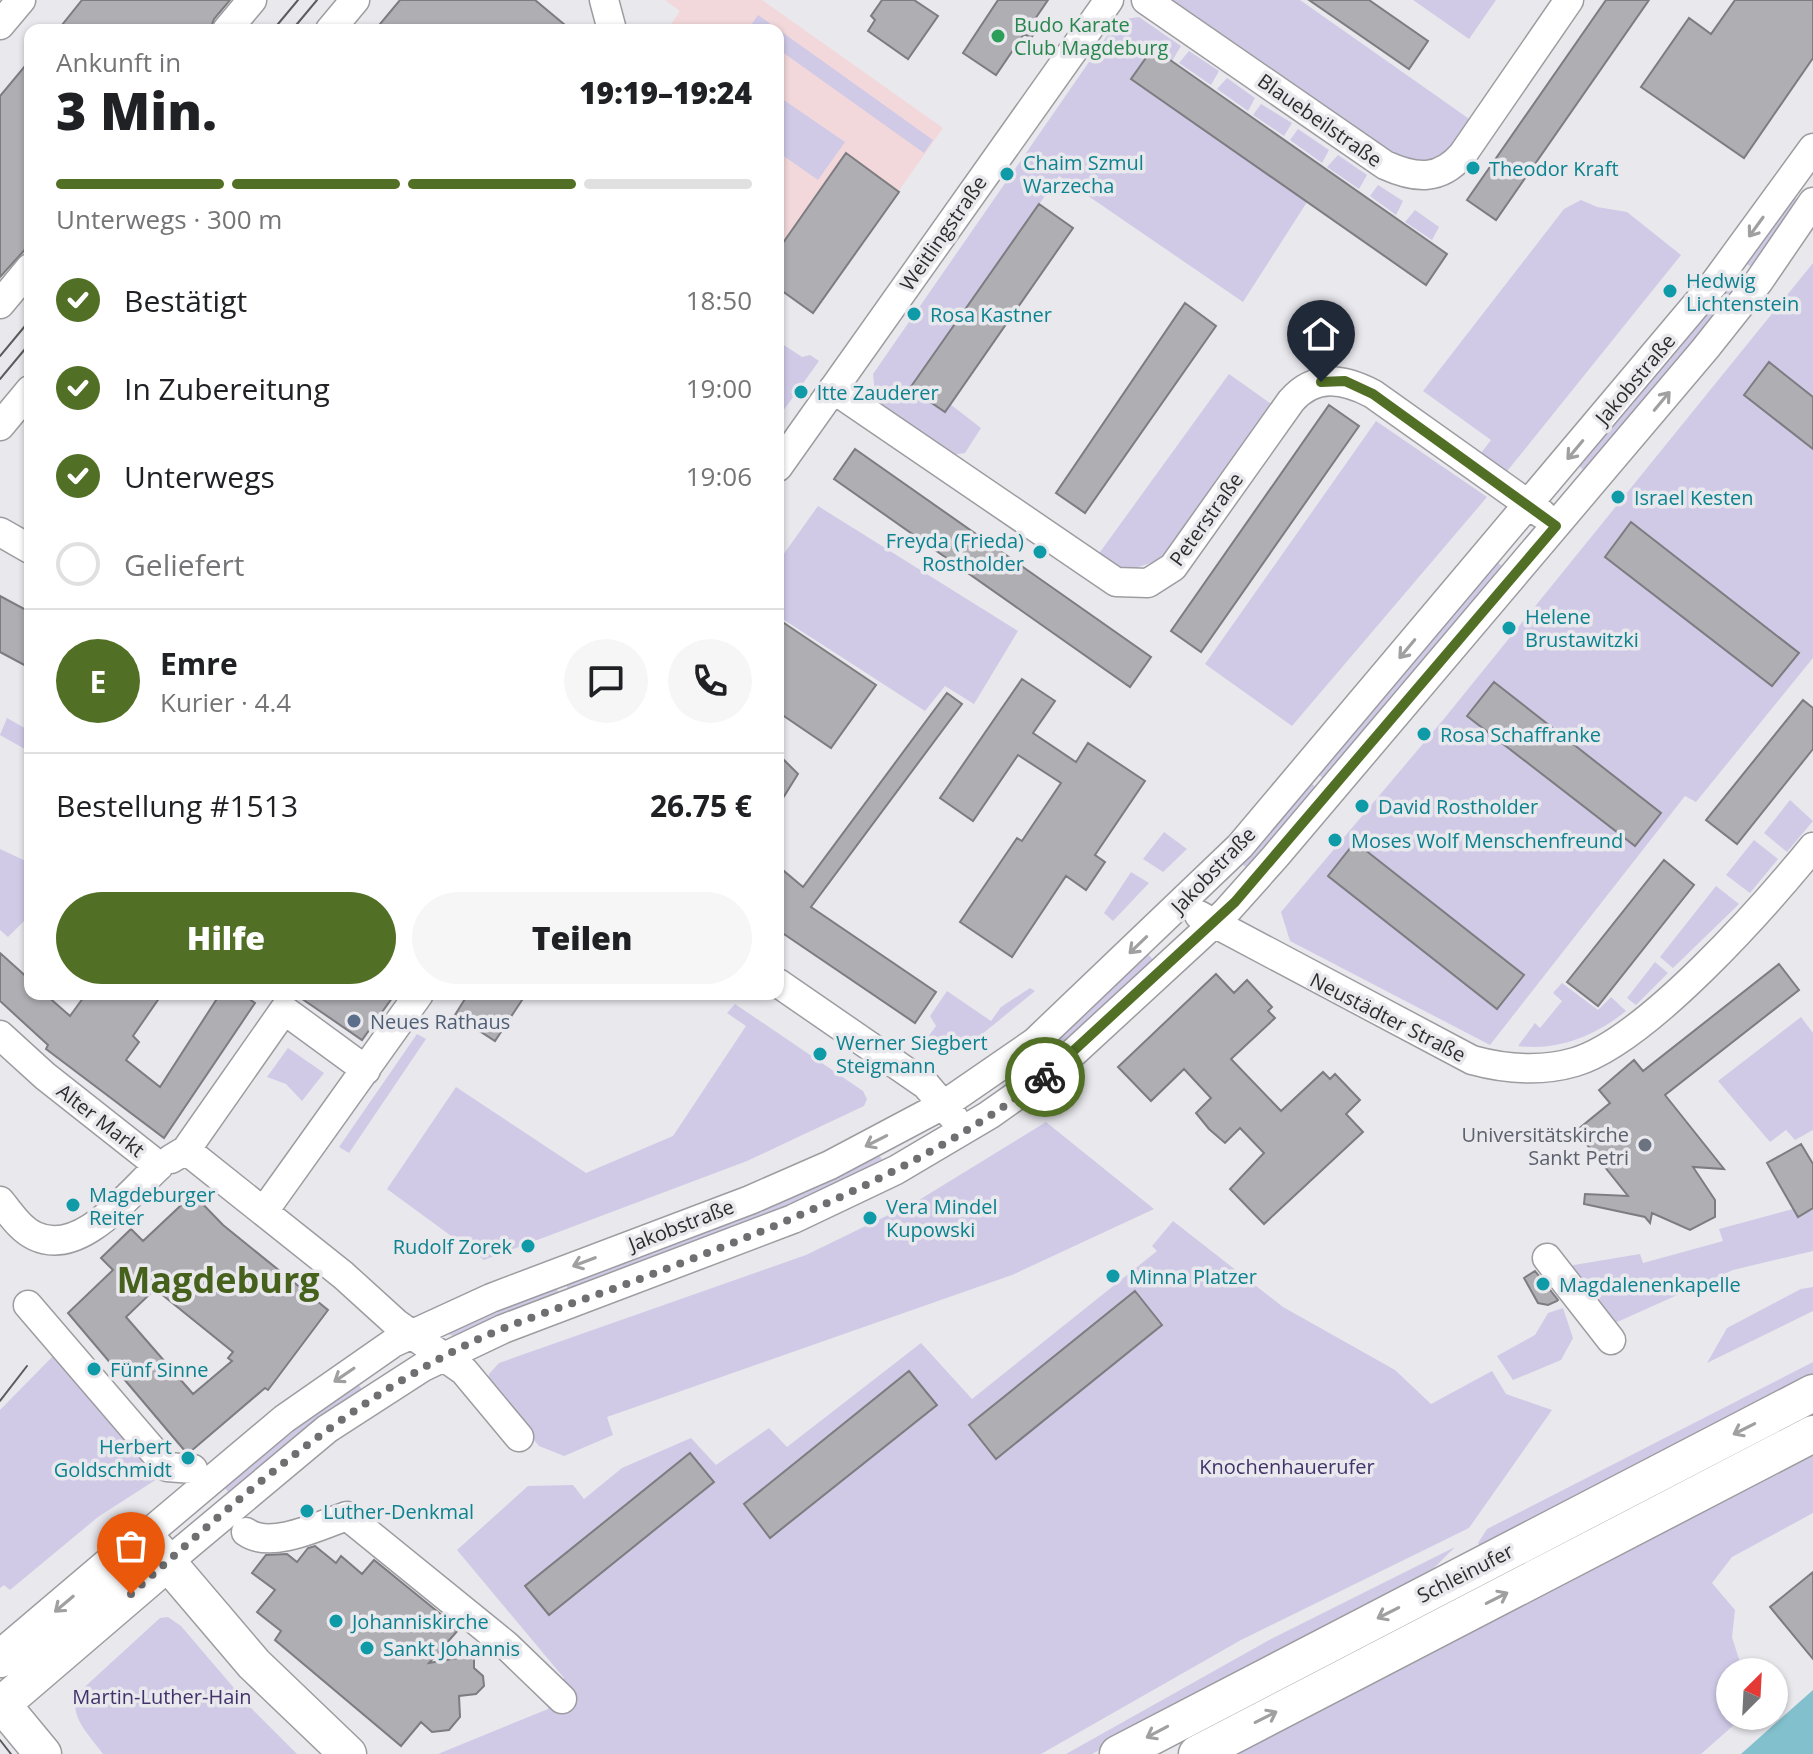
<!DOCTYPE html>
<html lang="de">
<head>
<meta charset="utf-8">
<style>
	:root { --surface:#fff; --page:#f6f6f6; --text:#202124; --muted:#757577; --line:#e0e0e0; --accent:#527025 }
	body { margin:0; font-family:"Open Sans",sans-serif; background:var(--page); color:var(--text); height:100vh; display:flex; flex-direction:column; font-size:30px; white-space:nowrap }
	* { box-sizing:border-box; margin:0 }
	p { font-size:26px; color:var(--muted) }
	.icon { flex:none; width:44px; height:44px; fill:none; stroke:currentColor; stroke-width:2; stroke-linecap:round; stroke-linejoin:round }
	.map { position:relative; flex:1; overflow:hidden }
	.drawer { position:absolute; left:24px; top:24px; width:760px; height:976px; display:flex; flex-direction:column; background:var(--surface); border-radius:16px; box-shadow:0 2px 6px #0004 }
	.drawer>* { flex:none }
	.needle { width:52px; rotate:24deg }
	.fabs { position:absolute; left:1716px; top:1658px; display:grid; gap:16px }
	.fabs a { display:grid; place-items:center; width:72px; height:72px; border-radius:50%; background:var(--surface); box-shadow:0 2px 6px #0004; font-size:40px }
	.pin { position:absolute; display:grid; place-items:center; width:68px; height:68px; color:#fff; margin:-82px -34px; border-radius:50% 50% 50% 0; rotate:-45deg; box-shadow:0 0 8px #0007 }
	.pin .icon { rotate:45deg }
	.courier { position:absolute; display:grid; place-items:center; width:80px; height:80px; margin:-40px; border:6px solid #527025; border-radius:50%; background:#fff; color:#222; box-shadow:0 2px 10px #0007 }
	.headline em { font-style:normal; font-weight:800 }
	.headline div { display:flex; flex-direction:column-reverse }
	.headline { display:flex; align-items:center; justify-content:space-between; height:136px; padding:0 32px }
	h1 { font-size:52px; font-weight:800; line-height:60px }
	.bar { display:grid; grid-template-columns:repeat(4,1fr); gap:12px 8px; align-content:center; height:96px; padding:0 32px }
	.bar i { height:10px; border-radius:6px; background:var(--line) }
	.bar .selected { background:var(--accent) }
	.bar p { grid-column:span 4 }
	.line { display:flex; align-items:center; gap:20px; padding:0 32px; border-top:2px solid var(--line) }
	.line div { flex:1 }
	.round { display:grid; place-items:center; flex:none; width:84px; height:84px; border-radius:42px; background:var(--page) }
	ol { padding:0 32px; list-style:none }
	li { display:flex; align-items:center; gap:24px; height:88px }
	li p { margin-inline-start:auto }
	li .icon { padding:8px; border-radius:50%; background:var(--accent); color:#fff; stroke-width:4 }
	li:last-child { color:var(--muted) }
	li i { width:44px; height:44px; border:4px solid var(--line); border-radius:50% }
	.primary-button { display:flex; gap:16px; margin-top:auto; padding:16px 32px }
	.primary-button a { flex:1; height:92px; border-radius:48px; background:var(--accent); color:#fff; font-size:32px; font-weight:800; line-height:92px; text-align:center }
	.primary-button a+a { background:var(--page); color:var(--text) }
	.map>svg:first-child { display:block }
	.education { fill:#f2d8db }
	.green { fill:#d0cae7; fill-rule:evenodd }
	.water { fill:#82c0cd }
	.building { fill:#afaeb3; stroke:#7d7c80; stroke-width:2; fill-rule:evenodd }
	.lines { fill:none; stroke-linecap:round; stroke-linejoin:round }
	.minor-casing { stroke:#9d9ca0; stroke-width:31 }
	.major-casing { stroke:#9d9ca0; stroke-width:39 }
	.minor { stroke:#fff; stroke-width:28 }
	.major { stroke:#fff; stroke-width:36 }
	.tram { stroke:#5b5b5d; stroke-width:2 }
	.oneway { stroke:#a0a0a1 }
	.done { stroke:#6f6e71; stroke-width:8; stroke-dasharray:0 14.4 }
	.route { stroke:#527025; stroke-width:10 }
	.leisure-dot { fill:#2e9e5b; stroke:#e9e8ed; stroke-width:3 }
	.culture-dot { fill:#0f9aa8; stroke:#e9e8ed; stroke-width:3 }
	.service-dot { fill:#5c6f8a; stroke:#e9e8ed; stroke-width:3 }
	.worship-dot { fill:#6b7280; stroke:#e9e8ed; stroke-width:3 }
	.labels { text-anchor:middle; dominant-baseline:central; stroke-width:7; stroke-linejoin:round; paint-order:stroke }
	.leisure-label { font-size:20px; fill:#27864d; stroke:#e9e8ed; text-anchor:start }
	.street-label { font-size:20px; fill:#2d2d2e; stroke:#e9e8ed }
	.culture-label { font-size:20px; fill:#0d838f; stroke:#e9e8ed; text-anchor:start }
	.service-label { font-size:20px; fill:#4e5e75; stroke:#e9e8ed; text-anchor:start }
	.worship-label { font-size:20px; fill:#5b616d; stroke:#e9e8ed; text-anchor:end }
	.park-label { font-size:20px; fill:#42326b; stroke:#e9e8ed }
	.town-label { font-size:36px; font-weight:bold; fill:#46611c; stroke:#e9e8ed }
</style>
</head>
<body>
<div class="map">
<svg width="1813" height="1754" viewBox="0 0 1813 1754">
	<rect width="100%" height="100%" fill="#e9e8ed"/>
	<path class="education" d="M665 0H762L943 128 813 313 778 288V30H667L680 11Z"/>
	<path class="green" d="M1170 0H1300L1475 123 1439 160 1419 162 1395 155Z
		M1413 0H1496L1469 39Z
		M758 15 933 140 924 153 778 49V30L749 28Z
		M1139 17 1181 46 1172 61 1307 202 1243 302 1059 176 911 387 950 404 981 428 965 453 952 455 882 404 875 394 873 374 1118 20Z
		M1189 51 1219 71 1211 85 1179 63Z
		M1227 78 1255 98 1248 111 1217 89Z
		M778 96 845 142 818 180 778 152Z
		M1261 104 1292 123 1284 136 1253 115Z
		M1298 129 1329 150 1322 163 1290 140Z
		M1338 155 1367 175 1359 189 1327 167Z
		M1378 185 1403 201 1396 215 1370 196Z
		M1792 198 1799 199 1753 268 1745 263Z
		M1581 200 1597 207 1627 212 1681 255 1504 475 1478 457 1491 440 1423 391 1564 209Z
		M1415 210 1439 227 1432 240 1405 222Z
		M1813 263V397L1769 363 1744 394 1813 449V658L1696 802 1685 796 1490 1045 1290 941 1281 912 1443 720ZM1631 523 1798 652 1773 686 1605 557ZM1355 843 1524 976 1497 1009 1329 876Z
		M1738 273 1746 279 1586 472 1579 466Z
		M778 341 802 357 810 355 819 361 778 418Z
		M1229 374 1274 406 1162 559 1130 570 1095 559Z
		M1376 421 1487 497 1292 726 1205 664Z
		M818 506 1018 631 974 704 945 686 925 711 778 616V562Z
		M1497 562 1504 568 1325 780 1318 774Z
		M7 718 30 731V752L0 735Z
		M1310 782 1319 790 1249 869 1240 863Z
		M1790 800 1813 821 1787 852 1764 833Z
		M1164 832 1187 849 1163 872 1143 859Z
		M1754 840 1778 859 1750 893 1726 875Z
		M0 849 30 863V915L8 937 0 930Z
		M1131 872 1149 883 1113 921 1104 913Z
		M1716 886 1739 904 1673 968 1660 957Z
		M1147 953 1155 962 1025 1079 1018 1070Z
		M1655 962 1668 973 1636 1005 1627 998Z
		M1562 983 1598 1010 1611 997 1626 1011C1595 1036 1558 1051 1518 1046L1535 1023 1540 1028 1562 1001 1553 993Z
		M1030 988 1035 991 965 1048 947 1051 928 1037 936 1026 930 1016 947 991 991 1021 1001 1007Z
		M735 1004 863 1091 867 1099 864 1106 747 1161 484 1260 387 1189 456 1087 586 1173 673 1136 746 1026 727 1013Z
		M1801 1017 1813 1033V1130L1795 1140 1786 1130 1770 1142 1718 1081Z
		M417 1034 426 1039 349 1153 339 1147Z
		M288 1048 324 1073 302 1101 286 1084 267 1077Z
		M1046 1122 1154 1209 1012 1275 607 1417 613 1435 564 1456 539 1446 488 1385 489 1374 499 1363 806 1255 919 1200Z
		M879 1154 883 1162 826 1191 569 1292 565 1282Z
		M1813 1208V1251L1733 1270 1615 1323 1568 1266 1640 1254 1643 1263 1723 1241 1719 1229 1793 1209 1798 1217Z
		M1173 1221 1283 1307 1395 1370 1431 1404 1492 1371 1506 1394 1552 1410 1469 1528 1241 1640 1041 1754H438L548 1709V1695L564 1678 457 1550 528 1486 573 1485 584 1499 622 1468 691 1438 716 1465 769 1428 787 1447 921 1343 972 1399 1157 1251 1152 1246ZM1134 1291 1162 1325 996 1459 970 1425ZM909 1371 770 1537 744 1504ZM690 1453 713 1483 549 1615 526 1586Z
		M556 1286 559 1295 456 1337 448 1334Z
		M1813 1287V1311L1707 1363 1727 1328 1801 1289Z
		M1563 1308 1573 1338 1561 1360 1513 1380 1497 1356 1535 1335 1548 1313Z
		M56 1353 160 1477 98 1517 10 1590 4 1585 0 1588V1410Z
		M1813 1362V1380L1482 1549 1478 1543 1487 1529Z
		M356 1382 362 1389 229 1493 223 1486Z
		M1813 1454V1513L1732 1557 1712 1583 1735 1610 1732 1637 1743 1672H1730L1727 1713 1735 1724 1701 1754H1228Z
		M1455 1547 1423 1579 1092 1754H1066L1271 1639Z
		M168 1617 181 1626 251 1708 297 1754H103C91 1737 67 1716 78 1693L160 1618Z"/>
	<path class="water" d="M1813 1690V1754H1741Z"/>
	<path class="building" d="M82 0H230L214 19 210 30H58Z
		M400 0H535L571 30H375Z
		M882 0H914L938 16 908 59 868 31 875 20 871 16Z
		M998 0H1048L1035 19 1041 24 1031 38 1024 34 996 75 963 53Z
		M1309 0H1369L1428 41 1409 69Z
		M1606 0H1649L1496 220 1467 200Z
		M1735 0H1813V58L1744 158 1641 87 1689 18 1711 34Z
		M1153 48 1447 254 1426 285 1131 79Z
		M30 60V244L0 277V96Z
		M846 153 899 192 813 313 778 288V250Z
		M1039 204 1073 228 945 412 910 388Z
		M1185 303 1216 326 1085 513 1056 493Z
		M1769 362 1813 397V449L1744 395Z
		M1329 405 1359 426 1201 652 1171 631Z
		M855 449 1151 657 1130 687 834 479Z
		M1631 522 1799 653 1772 686 1605 557Z
		M0 596 30 612V668L0 652Z
		M778 619 876 685 831 748 778 712Z
		M1022 679 1055 701 1033 733 1076 762 1088 743 1145 781 1095 855 1105 862 1086 890 1066 876 1012 957 960 922 1017 838 1022 841 1061 783 1018 755 973 821 940 798Z
		M1494 682 1661 813 1635 846 1467 716Z
		M947 693 962 704 811 907 936 992 915 1023 778 930V866L803 887Z
		M1803 700 1813 708V749L1737 844 1706 820Z
		M778 754 798 774 778 806Z
		M1355 842 1524 975 1497 1009 1328 876Z
		M1664 860 1694 885 1598 1006 1567 982Z
		M0 953 30 980V994H45L70 1016 86 994H162L133 1036 139 1042 126 1060 160 1087 220 994H242L255 1003 164 1138 46 1049 48 1045 0 1001Z
		M1779 964 1799 990 1665 1095 1724 1169 1693 1167 1715 1200V1217L1690 1230 1652 1213 1650 1223 1645 1217 1584 1204 1585 1194 1628 1196 1576 1131 1610 1103 1599 1090 1634 1060 1643 1071Z
		M1216 974 1234 993 1247 980 1272 1007 1268 1011 1275 1018 1231 1059 1281 1111 1323 1072 1330 1079 1335 1074 1360 1100 1346 1114 1363 1132 1264 1224 1230 1189 1264 1153 1240 1128 1225 1143 1209 1129 1196 1113 1211 1098 1184 1069 1151 1101 1118 1067Z
		M295 994H395L362 1040Z
		M468 994H526L495 1041 455 1015Z
		M1801 1144 1813 1164V1208L1798 1217 1767 1163Z
		M193 1194 223 1225 328 1310 268 1390 265 1388 190 1452 185 1451 68 1313 113 1270 101 1258 131 1229 143 1241ZM155 1289 233 1352 228 1358 232 1361 193 1394 126 1317Z
		M1535 1271 1558 1300 1557 1301 1548 1305 1538 1303 1524 1278Z
		M1135 1291 1162 1325 996 1459 969 1425Z
		M909 1371 937 1405 770 1538 744 1504Z
		M690 1453 714 1482 549 1615 525 1586Z
		M315 1546 336 1563 341 1556 362 1574 374 1560 459 1629 429 1663 474 1655V1668L483 1676 484 1686 476 1694 459 1696 460 1717 449 1730 432 1732 421 1722 401 1746 275 1640 281 1631 257 1612 275 1590 252 1573 266 1555 287 1554 297 1562 308 1548Z
		M1813 1572V1659L1770 1607Z"/>
	<g class="lines">
		<defs>
			<path id="minor" d="M604 0 612 30
				M1146 0 1385 165C1416 179 1440 181 1463 154L1569 0
				M0 25 21 0
				M227 30 252 0
				M330 30 355 0
				M0 304 30 268
				M833 389 1116 582 1148 583 1173 567 1291 401C1315 373 1344 379 1373 394L1542 514
				M0 426 30 390
				M778 467 1109 0
				M0 532 30 549
				M1199 915 1472 1060C1505 1069 1541 1072 1575 1062 1646 1041 1764 907 1813 847
				M778 983 926 1085 954 1118
				M0 1035 45 1076 159 1166C130 1192 81 1258 35 1236 20 1229 10 1213 0 1201
				M186 1150 343 1275 397 1324 464 1371 519 1437
				M171 1159 186 1150 284 1010 366 1070
				M264 1211 419 994
				M1547 1258 1611 1340
				M28 1305 167 1467 193 1469
				M246 1532C271 1550 321 1525 347 1516L506 1645 562 1699
				M145 1536 284 1419 393 1343 491 1298 750 1200 830 1165 945 1104 1035 1042 1240 846 1716 281 1813 148
				M168 1562 327 1429 423 1367 503 1329 793 1219 896 1170 989 1115 1060 1065 1225 913 1275 857 1705 349 1759 281 1813 202"/>
			<path id="major" d="M0 1659 145 1536 254 1664 348 1754
				M0 1702 43 1754
				M0 1706 168 1562
				M1118 1754 1813 1393
				M1197 1754 1813 1434"/>
		</defs>
		<use href="#minor" class="minor-casing"/>
		<use href="#major" class="major-casing"/>
		<use href="#minor" class="minor"/>
		<use href="#major" class="major"/>
		<path class="tram" d="M273 30 298 0
			M292 30 317 0
			M0 356 30 320
			M0 379 30 343
			M0 1401 27 1366
			M0 1740 11 1754"/>
	</g>
	<defs><path id="oneway-shaft" d="M-6 0H5M1.5-3L5.5 0L1.5 3" fill="none" stroke-width="1.6" stroke-linecap="round" stroke-linejoin="round" transform="scale(2)"/></defs>
	<g class="oneway">
		<use href="#oneway-shaft" transform="translate(1756 227) rotate(126)"/>
		<use href="#oneway-shaft" transform="translate(1662 401) rotate(-50)"/>
		<use href="#oneway-shaft" transform="translate(1575 450) rotate(130)"/>
		<use href="#oneway-shaft" transform="translate(1407 649) rotate(130)"/>
		<use href="#oneway-shaft" transform="translate(1138 945) rotate(136)"/>
		<use href="#oneway-shaft" transform="translate(876 1141) rotate(153)"/>
		<use href="#oneway-shaft" transform="translate(584 1262) rotate(159)"/>
		<use href="#oneway-shaft" transform="translate(344 1375) rotate(146)"/>
		<use href="#oneway-shaft" transform="translate(1744 1429) rotate(153)"/>
		<use href="#oneway-shaft" transform="translate(1497 1598) rotate(-27)"/>
		<use href="#oneway-shaft" transform="translate(64 1604) rotate(140)"/>
		<use href="#oneway-shaft" transform="translate(1388 1613) rotate(153)"/>
		<use href="#oneway-shaft" transform="translate(1266 1717) rotate(-27)"/>
		<use href="#oneway-shaft" transform="translate(1157 1732) rotate(152)"/>
	</g>
	<g class="lines">
		<path class="done" d="M131 1594C236 1500 343 1405 470 1343 521 1319 576 1303 629 1283 774 1228 920 1172 1045 1077"/>
		<path class="route" d="M1045 1077 1235 902 1556 526 1373 394 1345 381 1321 382"/>
	</g>
	<circle class="leisure-dot" cx="998" cy="36" r="8"/>
	<g class="culture-dot">
		<circle cx="1473" cy="168" r="8"/>
		<circle cx="1007" cy="174" r="8"/>
		<circle cx="1670" cy="291" r="8"/>
		<circle cx="914" cy="314" r="8"/>
		<circle cx="801" cy="392" r="8"/>
		<circle cx="1618" cy="497" r="8"/>
		<circle cx="1040" cy="552" r="8"/>
		<circle cx="1509" cy="628" r="8"/>
		<circle cx="1424" cy="734" r="8"/>
		<circle cx="1362" cy="806" r="8"/>
		<circle cx="1335" cy="840" r="8"/>
		<circle cx="820" cy="1054" r="8"/>
		<circle cx="73" cy="1205" r="8"/>
		<circle cx="870" cy="1218" r="8"/>
		<circle cx="528" cy="1246" r="8"/>
		<circle cx="1113" cy="1276" r="8"/>
		<circle cx="1543" cy="1284" r="8"/>
		<circle cx="94" cy="1369" r="8"/>
		<circle cx="188" cy="1458" r="8"/>
		<circle cx="307" cy="1511" r="8"/>
		<circle cx="336" cy="1621" r="8"/>
		<circle cx="367" cy="1648" r="8"/>
	</g>
	<circle class="service-dot" cx="354" cy="1021" r="8"/>
	<circle class="worship-dot" cx="1645" cy="1145" r="8"/>
	<g class="labels">
		<g class="leisure-label">
			<text x="1014" y="24">Budo Karate<tspan x="1014" dy="23">Club Magdeburg</tspan></text>
		</g>
		<g class="street-label">
			<text transform="translate(1320 120) rotate(35)">Blauebeilstraße</text>
			<text transform="translate(943 233) rotate(-55)">Weitlingstraße</text>
			<text transform="translate(1635 379) rotate(-50)">Jakobstraße</text>
			<text transform="translate(1206 519) rotate(-54)">Peterstraße</text>
			<text transform="translate(1213 870) rotate(-46)">Jakobstraße</text>
			<text transform="translate(1388 1017) rotate(27)">Neustädter Straße</text>
			<text transform="translate(101 1120) rotate(38)">Alter Markt</text>
			<text transform="translate(681 1225) rotate(-21)">Jakobstraße</text>
			<text transform="translate(1465 1573) rotate(-27)">Schleinufer</text>
		</g>
		<g class="culture-label">
			<text x="1023" y="162">Chaim Szmul<tspan x="1023" dy="23">Warzecha</tspan></text>
			<text x="1489" y="168">Theodor Kraft</text>
			<text x="1686" y="280">Hedwig<tspan x="1686" dy="23">Lichtenstein</tspan></text>
			<text x="930" y="314">Rosa Kastner</text>
			<text x="817" y="392">ltte Zauderer</text>
			<text x="1634" y="497">Israel Kesten</text>
			<text x="1024" y="540" text-anchor="end">Freyda (Frieda)<tspan x="1024" dy="23">Rostholder</tspan></text>
			<text x="1525" y="616">Helene<tspan x="1525" dy="23">Brustawitzki</tspan></text>
			<text x="1440" y="734">Rosa Schaffranke</text>
			<text x="1378" y="806">David Rostholder</text>
			<text x="1351" y="840">Moses Wolf Menschenfreund</text>
			<text x="836" y="1042">Werner Siegbert<tspan x="836" dy="23">Steigmann</tspan></text>
			<text x="89" y="1194">Magdeburger<tspan x="89" dy="23">Reiter</tspan></text>
			<text x="886" y="1206">Vera Mindel<tspan x="886" dy="23">Kupowski</tspan></text>
			<text x="512" y="1246" text-anchor="end">Rudolf Zorek</text>
			<text x="1129" y="1276">Minna Platzer</text>
			<text x="1559" y="1284">Magdalenenkapelle</text>
			<text x="110" y="1369">Fünf Sinne</text>
			<text x="172" y="1446" text-anchor="end">Herbert<tspan x="172" dy="23">Goldschmidt</tspan></text>
			<text x="323" y="1511">Luther-Denkmal</text>
			<text x="352" y="1621">Johanniskirche</text>
			<text x="383" y="1648">Sankt Johannis</text>
		</g>
		<g class="service-label">
			<text x="370" y="1021">Neues Rathaus</text>
		</g>
		<g class="worship-label">
			<text x="1629" y="1134">Universitätskirche<tspan x="1629" dy="23">Sankt Petri</tspan></text>
		</g>
		<g class="park-label">
			<text x="1287" y="1466">Knochenhauerufer</text>
			<text x="162" y="1696">Martin-Luther-Hain</text>
		</g>
		<g class="town-label">
			<text x="218" y="1279">Magdeburg</text>
		</g>
	</g>
</svg>
<div class="fabs">
<a><svg class="needle" viewBox="-14 -14 28 28"><path d="M0-13l5 13h-10z" fill="#e53935"/><path d="M0 13l5-13h-10z" fill="#757577"/></svg></a>
</div>
<div class="pin" style="left:131px;top:1594px;background:#ea580c"><svg class="icon" aria-label="bag" viewBox="0 0 24 24"><path d="M5 8h14l-1 12H6zM9 8a3 3 0 0 1 6 0"/></svg></div>
<div class="pin" style="left:1321px;top:382px;background:#1f2937"><svg class="icon" aria-label="home" viewBox="0 0 24 24"><path d="M3 11l9-7 9 7M6 9v11h12V9"/></svg></div>
<div class="courier" style="left:1045px;top:1077px"><svg class="icon" aria-label="bike" viewBox="0 0 24 24"><circle cx="6" cy="16" r="4"/><circle cx="18" cy="16" r="4"/><path d="M6 16l4-8h5l3 8M10 8l3 8H6M13 5h3"/></svg></div>
<section class="drawer">
<div class="headline"><div><h1>3 Min.</h1><p>Ankunft in</p></div><em>19:19–19:24</em></div>
<div class="bar"><i class="selected"></i><i class="selected"></i><i class="selected"></i><i></i><p>Unterwegs · 300 m</p></div>
<ol>
<li><svg class="icon" aria-label="check" viewBox="0 0 24 24"><path d="M5 12l5 5 9-10"/></svg>Bestätigt<p>18:50</p></li>
<li><svg class="icon" aria-label="check" viewBox="0 0 24 24"><path d="M5 12l5 5 9-10"/></svg>In Zubereitung<p>19:00</p></li>
<li><svg class="icon" aria-label="check" viewBox="0 0 24 24"><path d="M5 12l5 5 9-10"/></svg>Unterwegs<p>19:06</p></li>
<li><i></i>Geliefert</li>
</ol>
<div class="line" style="height:144px"><b class="round" style="background:var(--accent);color:#fff">E</b><div><b>Emre</b><p>Kurier · 4.4</p></div><a class="round"><svg class="icon" aria-label="chat" viewBox="0 0 24 24"><path d="M4 5h16v11H9l-5 4z"/></svg></a><a class="round"><svg class="icon" aria-label="phone" viewBox="0 0 24 24"><path d="M5 4h4l2 5-3 2q2 4 5 5l2-3 5 2v4C11 20 4 13 5 4z"/></svg></a></div>
<div class="line" style="height:104px"><div>Bestellung #1513</div><b>26.75 €</b></div>
<div class="primary-button"><a>Hilfe</a><a>Teilen</a></div>
</section>
</div>
</body>
</html>
